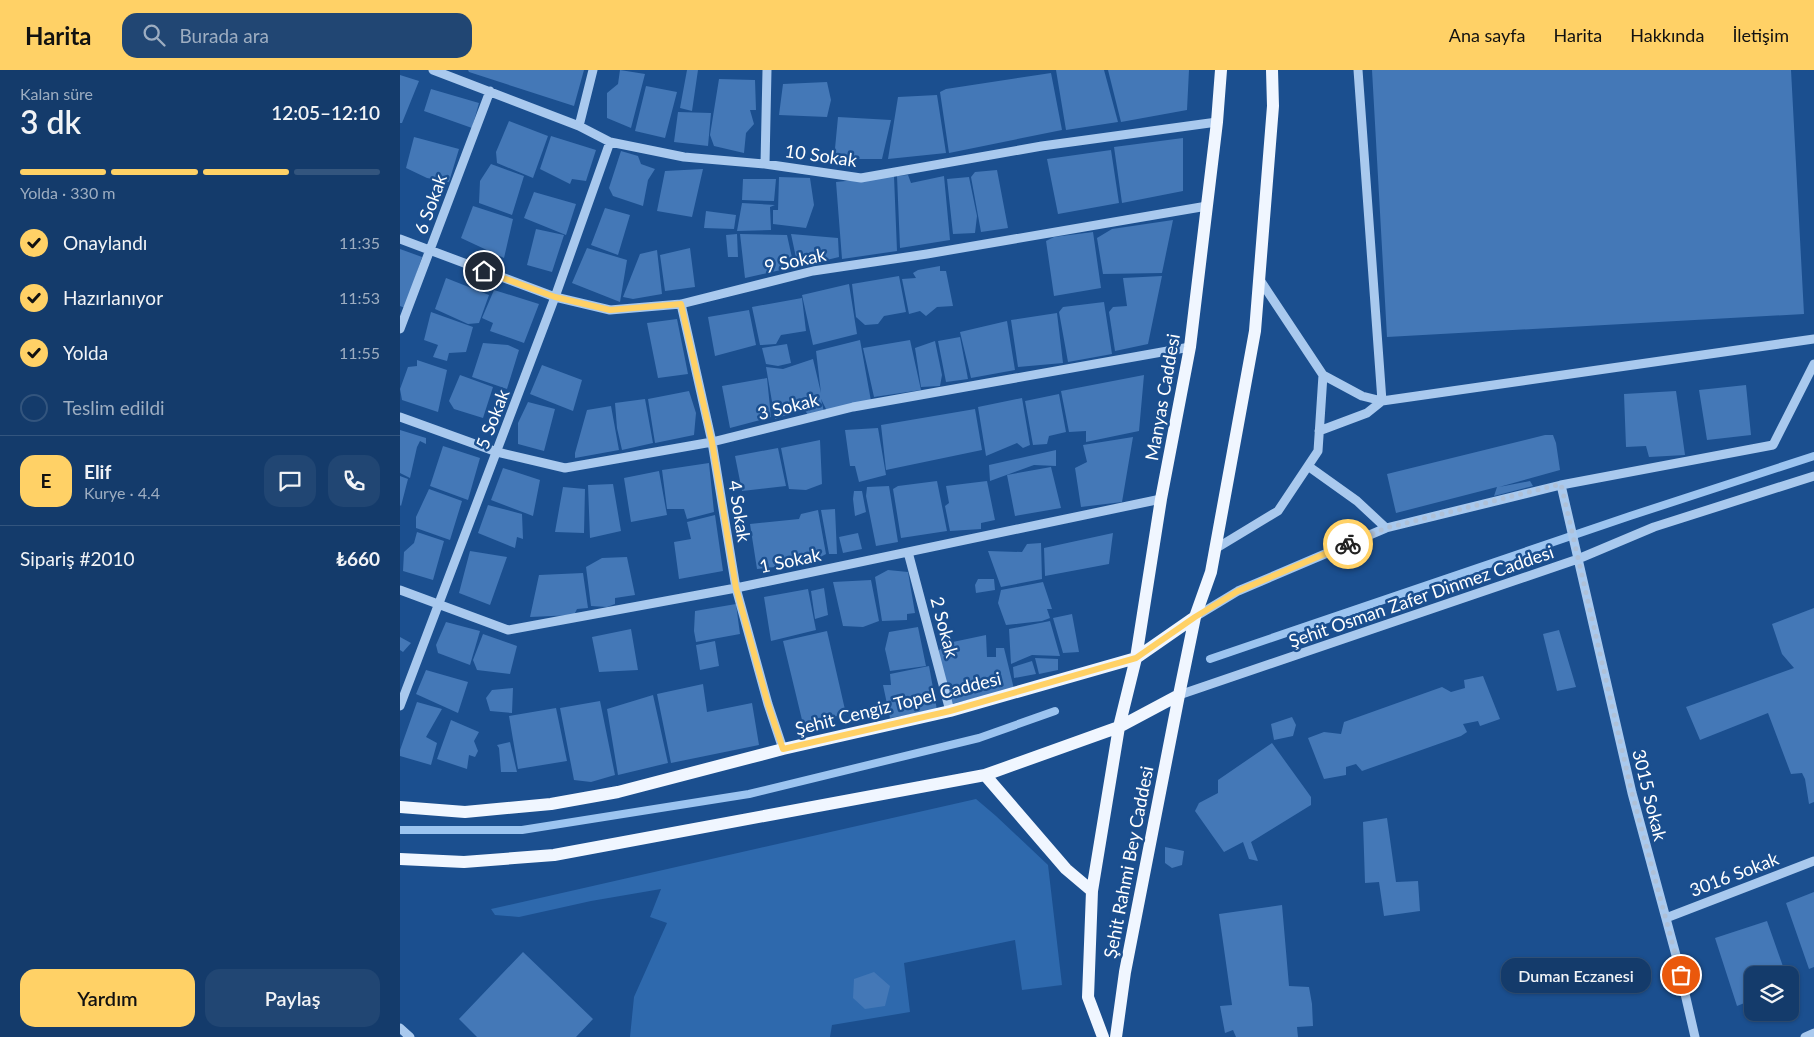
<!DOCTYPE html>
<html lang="tr">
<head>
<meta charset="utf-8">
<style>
	:root { --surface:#143b6b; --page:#214673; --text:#f1f3f6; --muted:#9dadc1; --line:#33557e; --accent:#ffd166 }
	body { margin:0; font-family:Lato,sans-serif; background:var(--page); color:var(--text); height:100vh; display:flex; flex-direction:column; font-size:19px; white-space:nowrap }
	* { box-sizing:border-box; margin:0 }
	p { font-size:16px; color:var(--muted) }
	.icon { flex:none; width:28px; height:28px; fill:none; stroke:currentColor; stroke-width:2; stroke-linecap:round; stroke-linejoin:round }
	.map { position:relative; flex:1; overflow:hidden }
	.side { display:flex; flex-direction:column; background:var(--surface); width:400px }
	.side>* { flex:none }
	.buttons { position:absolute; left:1344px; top:896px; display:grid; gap:10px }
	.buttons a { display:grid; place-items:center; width:55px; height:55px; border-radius:10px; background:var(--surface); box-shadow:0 1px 4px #0004,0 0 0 1px var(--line); font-size:25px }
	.pin { position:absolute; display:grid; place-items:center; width:42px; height:42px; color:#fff; margin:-21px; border:2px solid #fff; border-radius:50%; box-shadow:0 1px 5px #0007 }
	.courier { position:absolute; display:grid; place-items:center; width:50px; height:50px; margin:-25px; border:4px solid #ffd166; border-radius:50%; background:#fff; color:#222; box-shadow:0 1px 6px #0007 }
	.bubble { position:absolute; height:35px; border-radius:15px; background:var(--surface); box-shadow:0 1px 4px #0004,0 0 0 1px var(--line); font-size:16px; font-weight:600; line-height:35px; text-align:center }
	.summary em { font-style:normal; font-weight:600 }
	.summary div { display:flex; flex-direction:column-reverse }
	.summary { display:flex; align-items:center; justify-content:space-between; height:85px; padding:0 20px }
	h1 { font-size:32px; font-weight:600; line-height:38px }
	.bar { display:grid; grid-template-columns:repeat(4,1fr); gap:8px 5px; align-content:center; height:60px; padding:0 20px }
	.bar i { height:6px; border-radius:4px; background:var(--line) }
	.bar .on { background:var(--accent) }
	.bar p { grid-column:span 4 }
	.line { display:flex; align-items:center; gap:12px; padding:0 20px; border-top:1px solid var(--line) }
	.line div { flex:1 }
	.round { display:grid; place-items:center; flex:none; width:52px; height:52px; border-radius:15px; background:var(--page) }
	ol { padding:0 20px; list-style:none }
	li { display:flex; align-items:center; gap:15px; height:55px }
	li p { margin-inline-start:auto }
	li .icon { padding:5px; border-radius:50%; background:var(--accent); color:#111; stroke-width:4 }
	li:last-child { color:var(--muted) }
	li i { width:28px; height:28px; border:2px solid var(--line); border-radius:50% }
	.primary-button { display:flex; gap:10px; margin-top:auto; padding:10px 20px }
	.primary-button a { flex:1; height:58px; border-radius:15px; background:var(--accent); color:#111; font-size:20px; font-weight:600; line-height:58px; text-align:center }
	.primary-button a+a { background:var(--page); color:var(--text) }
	header { display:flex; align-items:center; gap:30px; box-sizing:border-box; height:70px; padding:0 25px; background:var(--accent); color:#111 }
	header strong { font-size:24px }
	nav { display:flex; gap:28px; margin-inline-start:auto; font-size:18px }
	.search { width:350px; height:45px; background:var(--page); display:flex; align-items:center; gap:12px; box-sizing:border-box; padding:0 18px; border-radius:15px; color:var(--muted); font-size:19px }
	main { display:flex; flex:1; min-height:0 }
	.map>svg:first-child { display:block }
	.green { fill:#2e69ad }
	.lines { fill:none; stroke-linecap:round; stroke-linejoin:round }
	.stream { stroke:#9cc4f0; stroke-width:8 }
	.building { fill:#4478b7 }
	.minor { stroke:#a9c9ee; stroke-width:9 }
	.major { stroke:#f0f6ff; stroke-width:12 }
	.done { stroke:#afc1d8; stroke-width:5; stroke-dasharray:0 9 }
	.route { stroke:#ffd166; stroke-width:6 }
	.labels { text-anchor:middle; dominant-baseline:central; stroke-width:5; stroke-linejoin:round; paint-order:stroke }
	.street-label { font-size:18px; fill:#fff; stroke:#1b4f8f }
</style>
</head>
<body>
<header>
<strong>Harita</strong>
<div class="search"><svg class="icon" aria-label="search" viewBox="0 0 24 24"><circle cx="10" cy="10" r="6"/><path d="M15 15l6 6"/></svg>Burada ara</div>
<nav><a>Ana sayfa</a><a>Harita</a><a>Hakkında</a><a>İletişim</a></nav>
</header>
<main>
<section class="side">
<div class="summary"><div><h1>3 dk</h1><p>Kalan süre</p></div><em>12:05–12:10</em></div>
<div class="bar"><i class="on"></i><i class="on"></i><i class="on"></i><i></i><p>Yolda · 330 m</p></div>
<ol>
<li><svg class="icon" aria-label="check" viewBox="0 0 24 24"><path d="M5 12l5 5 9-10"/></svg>Onaylandı<p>11:35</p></li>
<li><svg class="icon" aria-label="check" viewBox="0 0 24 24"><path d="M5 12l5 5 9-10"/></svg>Hazırlanıyor<p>11:53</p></li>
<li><svg class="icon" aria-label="check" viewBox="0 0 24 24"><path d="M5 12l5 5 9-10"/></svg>Yolda<p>11:55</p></li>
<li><i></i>Teslim edildi</li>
</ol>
<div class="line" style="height:90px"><b class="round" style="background:var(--accent);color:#111">E</b><div><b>Elif</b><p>Kurye · 4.4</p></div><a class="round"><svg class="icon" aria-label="chat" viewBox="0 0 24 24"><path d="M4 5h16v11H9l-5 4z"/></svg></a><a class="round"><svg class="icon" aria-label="phone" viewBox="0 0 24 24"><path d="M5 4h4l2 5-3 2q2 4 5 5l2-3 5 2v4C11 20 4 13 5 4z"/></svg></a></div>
<div class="line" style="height:65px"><div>Sipariş #2010</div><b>₺660</b></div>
<div class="primary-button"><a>Yardım</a><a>Paylaş</a></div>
</section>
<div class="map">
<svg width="1414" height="967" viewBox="0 0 1414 967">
	<rect width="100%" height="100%" fill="#1b4f8f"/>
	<path class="green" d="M576 729 596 746 648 795 662 915 622 920 615 870 504 893 510 942 432 955 430 967H230L234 927 267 853 250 847 261 819 191 831 119 847 95 845 91 839Z"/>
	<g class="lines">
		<path class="stream" d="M810 589 1230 446 1414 386
			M0 760H122L349 724 579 668 655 641"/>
	</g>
	<path class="building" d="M68 0H184L174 36 69 2Z
		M220 0 245 4 231 58 207 48V23L218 14Z
		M287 0H298L292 41 280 38Z
		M656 0H704L718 52 666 60Z
		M708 0H789L787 40 721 52Z
		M972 0H1391L1404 244 987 267Z
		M651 3 662 60 549 83 540 22 546 19Z
		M0 5 19 11 2 53H0Z
		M319 9 355 10 356 40H350L354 54 346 63 344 83 314 76 310 65Z
		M427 12 431 30 427 47 379 45 383 14Z
		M246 16 277 22 265 68 235 61Z
		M31 19 79 33 72 58 24 41Z
		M537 25 546 83 488 89 498 27Z
		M278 42 311 43 308 76 274 72Z
		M438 47 491 50 482 89H434Z
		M109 51 148 66 133 108 97 93 96 82Z
		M151 66 196 80 186 111 172 109 170 114 140 99Z
		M14 67 59 79 49 112 27 108 6 98Z
		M783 68V121L722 133 714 77Z
		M711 80 719 133 658 144 647 89Z
		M221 81 238 86 241 94 255 99 248 110 243 136 213 126 209 118Z
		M91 94 124 106 112 145 79 133 80 111Z
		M303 99 292 147 257 141 265 101Z
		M597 100 608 158 581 162 571 107 575 102Z
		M508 105 511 113 544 106 550 170 500 178 497 106Z
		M494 106 497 181 442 189 436 112Z
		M379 107 410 108 414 135 406 158 373 154V140H378Z
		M569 107 577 146 575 163 553 164 547 109Z
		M343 109H376L374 131 342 130Z
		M134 122 176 134 166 165 124 148Z
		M342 133 375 135 370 137 371 160 337 161Z
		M73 136 113 149 104 188 61 168Z
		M205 138 230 145 218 185 191 175Z
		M306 141 336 145 334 159 304 158Z
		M773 150 762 203 703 204 697 168 712 159Z
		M136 159 164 165 152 202 127 195Z
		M693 162 701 218 654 226 646 171 654 167Z
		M337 164 338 187H328L326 165Z
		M340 164 387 165 394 197 345 208Z
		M391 164 438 168 439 187 398 197Z
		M187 178 227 190 220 232 172 213Z
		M290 178 295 217 265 221 260 185Z
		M0 179 22 187 5 238 0 236Z
		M257 180 262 224 233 229 223 227 240 184Z
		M540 196V201H546L553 236 537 237 526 246 520 241 509 244 502 209 516 208 513 203 518 200Z
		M499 206 506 242 484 246 478 254 465 255 456 247 452 214Z
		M762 206 748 274 715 281 709 242 713 237 727 236 723 208Z
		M46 208 89 225 79 253 68 254 35 239Z
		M449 214 457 264 413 275 402 225Z
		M94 220 139 234 124 273 90 261 93 253 82 248Z
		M402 228 406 261 381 265 376 274 360 275 352 237Z
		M704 232 712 284 668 292 659 242 663 237Z
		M349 240 356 275 315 286 308 247Z
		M31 242 73 257 66 282 49 283 47 291 33 287 38 275 24 270Z
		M657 243 663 293 618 297 611 250Z
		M277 249 288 304 258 308 247 253Z
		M607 251 615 300 571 308 560 262Z
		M560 267 568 309 546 312 538 271Z
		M460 270 471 331 427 341 421 329 424 342 408 345 404 339 375 349 366 297 383 299 413 289 421 323 416 281Z
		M510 270 521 320 474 327 463 278Z
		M535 271 542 305 540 316 521 317 515 278Z
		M83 273 108 275 119 280 107 319 72 307Z
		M387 274 391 293 378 296 366 294 362 278Z
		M17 290 47 300 38 342 2 330 0 319 8 297 17 296Z
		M142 295 182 310 173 341 130 324Z
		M60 305 93 317 83 348 54 339 49 331Z
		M744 305 739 361 686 372V361L669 362 661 321Z
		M367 308 371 347 330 358 322 316Z
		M1346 315 1351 365 1307 370 1299 320Z
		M289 321 296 343 294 365 255 373 248 329Z
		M1276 321 1285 385 1249 387 1246 376 1226 377 1224 324Z
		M659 324 666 362 649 366 647 374 633 375 625 331Z
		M622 328 630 375 623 378 617 373 586 386 578 337Z
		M245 329 253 373 222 380 217 358 215 333Z
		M128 332 155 339 144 381 118 374V353Z
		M211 336 219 380 175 388V383L187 340Z
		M575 339 582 380 486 400 481 355Z
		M478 358 486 405 459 412 455 396H450L445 360Z
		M0 360 26 368V374L20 371 17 377 10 408 0 403Z
		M1145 365H1153L1156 373 1160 400 1099 417 1130 411 1133 416 1094 426 1097 417 996 443 987 404Z
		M733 367 722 432 681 437 675 398 687 392 683 375Z
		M420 370 422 414 406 420 389 419 381 378Z
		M43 376 80 388 68 430 30 416Z
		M378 378 386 416 342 421 335 386Z
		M656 380V396L634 395 590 411 589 395Z
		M309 393 314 442 287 449 284 439H267L262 400Z
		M651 397 661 438 615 446 607 405Z
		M103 398 140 410 133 446 91 430Z
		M259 401 267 445 231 452 224 408Z
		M0 406 8 409 1 436 0 435Z
		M537 411 547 461 501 468 493 419 498 416Z
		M587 411 595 450 581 453V459L550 461 545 436 549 433 546 416Z
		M213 414 221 461 190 468 188 415Z
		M489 416 498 472 476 476 466 426 467 417Z
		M163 417 185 419 184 463 155 462Z
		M29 419 62 431 50 470 16 458V447Z
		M454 421H462L466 442 455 446 453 429Z
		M88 435 122 444 123 469 117 467 115 478 78 463Z
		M435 439 437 484H429L421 440Z
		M418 440 426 484 409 493 357 499 350 454 399 449 401 444Z
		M315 445 323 501 279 509 274 472 291 469 287 452Z
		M17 462 44 471 33 510 3 501 4 482 14 473Z
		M458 463 462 479 443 483 439 467Z
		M713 463 709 494 645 506 644 478Z
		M641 473 642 509 601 517 588 481 622 482 627 474Z
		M70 481 107 487 90 535 59 523Z
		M227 487 235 525 215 528V534L207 537 191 536 186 497 202 488Z
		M488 500 508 502 515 543 507 544V550L482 551 475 507Z
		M183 503 188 538 177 539 174 545 130 547 139 505Z
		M578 509H594L595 520 576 523 575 515Z
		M471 510 479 551 463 557 443 556 433 512Z
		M643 512 652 539H647L650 548 642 551 606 555 598 533 601 520Z
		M424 518 428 545 415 549 411 521Z
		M408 519 416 560 371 571 364 527Z
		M336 534 340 564 296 572 294 561 295 541Z
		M1414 538V732L1409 734 1405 709 1402 703 1391 704 1368 643 1300 670 1286 637 1394 598 1382 584 1372 554Z
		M672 544 679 582 663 583 653 548Z
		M650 551 660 586 632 585 611 594 609 559Z
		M46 552 80 561 70 595 38 583 36 575Z
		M518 557 526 596 490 601 485 579 489 562Z
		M231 559 238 600 199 602 192 567Z
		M1159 560 1176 617 1157 621 1143 564Z
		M427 561 446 644 403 654 383 571Z
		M83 564 117 576 110 604 77 600 73 590Z
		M586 565 587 587H596V578H604L614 619 551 634 538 581 548 573Z
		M0 567 11 573 3 582 0 580Z
		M315 571 319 596 300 600 296 575Z
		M635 588 658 589V600L639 604Z
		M632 591 636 604 614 608 613 597Z
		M529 596 537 640 490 648 483 615H491L490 604Z
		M26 600 68 612 58 643 16 624Z
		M1083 606 1100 649 1080 656 1078 651 1063 654 1067 662 1061 666 962 701 956 694 946 697V705L924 709 908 668 924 662 941 664 944 652 1042 617 1051 622 1065 618 1064 610Z
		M303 614 307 642 352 633 359 675 271 693 257 624Z
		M113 618 112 643 90 641 86 628 92 620Z
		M253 625 268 693 218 705 207 639Z
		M200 631 215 705 191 712 174 710 160 638Z
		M17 632 42 639 26 667 37 673 31 695 0 686V680Z
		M156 638 167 691 118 699 109 646Z
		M892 647 896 655 893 666 874 670 871 654Z
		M51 650 79 662 74 671 78 681 75 687 69 685 67 699 37 689Z
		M110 672 117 702H101L99 678 97 675Z
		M872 673 911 727V735L851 772 858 791 849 789 843 772 824 782 795 741 799 733 818 723V710Z
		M987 748 996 812 1018 811 1020 841 984 846 979 812 965 813 963 752Z
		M765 777 784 781 782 795 772 798 765 793Z
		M1414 822V897L1409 899 1386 833Z
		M882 835 889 916 909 917 912 934 913 956 897 957 898 967H836L833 960 825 963 820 936 832 935 819 844Z
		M1367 851 1386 905H1352V930L1337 936 1315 868Z
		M123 882 193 949 176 967H77L59 949Z
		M474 902 490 916 485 936 465 939 453 928 454 909Z"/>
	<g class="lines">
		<path class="minor" d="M33 0 179 56 210 72 284 87 365 94 461 108 642 76 817 52
			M958 0 982 331 1414 269
			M179 56 193 0
			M365 94 367 0
			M0 169 155 227 210 240 281 234 413 201 527 184 807 136
			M281 234 312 372 336 518 368 634 383 679
			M0 259 90 21
			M0 347 97 382 165 398 312 372 453 337 790 277
			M919 361 967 343 982 331 962 326 923 305
			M908 396 957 431 986 458
			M1161 415 1232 723 1277 889 1295 967
			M815 479 878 441 918 381 923 305 860 210
			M508 482 550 641
			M0 520 108 560 336 518 761 429
			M795 547 838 521 986 458 1161 415 1373 375 1414 294
			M779 625 1178 489 1254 457 1414 406
			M0 636 155 227 210 72
			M1266 848 1414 791
			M0 958 10 967
			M1405 967 1414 963"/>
		<path class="major" d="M585 705 666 799 692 821
			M0 737 65 742 151 734 218 722 383 679 550 641 736 588 795 547
			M0 789 64 792 154 785 585 705 719 657 779 625
			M703 967 688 927 692 821 719 657 736 588 761 429 790 277 817 52 821 0
			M716 967 725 902 779 625 795 547 811 502 855 261 873 36 872 0"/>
	</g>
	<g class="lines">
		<path class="done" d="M948 474 986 458 1161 414 1232 723 1281 905"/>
		<path class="route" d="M84 201 155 227 210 240 281 234 312 372 336 518 368 634 383 679 550 641 736 588 795 547 838 521 948 474"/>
	</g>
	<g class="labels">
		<g class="street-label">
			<text transform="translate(421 85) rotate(8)">10 Sokak</text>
			<text transform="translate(30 134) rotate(-70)">6 Sokak</text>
			<text transform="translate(395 190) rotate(-12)">9 Sokak</text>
			<text transform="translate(762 327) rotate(-80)">Manyas Caddesi</text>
			<text transform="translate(388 336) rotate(-14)">3 Sokak</text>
			<text transform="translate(92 349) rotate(-69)">5 Sokak</text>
			<text transform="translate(340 441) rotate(81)">4 Sokak</text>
			<text transform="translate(390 490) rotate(-12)">1 Sokak</text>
			<text transform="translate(1021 526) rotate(-19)">Şehit Osman Zafer Dinmez Caddesi</text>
			<text transform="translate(545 557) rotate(75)">2 Sokak</text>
			<text transform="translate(498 633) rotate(-14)">Şehit Cengiz Topel Caddesi</text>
			<text transform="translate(1250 725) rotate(76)">3015 Sokak</text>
			<text transform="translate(728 792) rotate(-79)">Şehit Rahmi Bey Caddesi</text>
			<text transform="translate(1334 804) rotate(-21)">3016 Sokak</text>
		</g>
	</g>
</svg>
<div class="buttons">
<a><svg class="icon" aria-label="layers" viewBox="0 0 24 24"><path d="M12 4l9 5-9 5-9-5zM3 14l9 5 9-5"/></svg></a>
</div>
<div class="pin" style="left:1281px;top:905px;background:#ea580c"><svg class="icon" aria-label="bag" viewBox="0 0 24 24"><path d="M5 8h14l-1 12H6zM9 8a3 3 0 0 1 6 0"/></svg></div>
<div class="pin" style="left:84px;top:201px;background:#1f2937"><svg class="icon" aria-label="home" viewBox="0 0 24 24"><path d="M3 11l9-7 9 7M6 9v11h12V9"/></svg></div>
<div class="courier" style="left:948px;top:474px"><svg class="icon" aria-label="bike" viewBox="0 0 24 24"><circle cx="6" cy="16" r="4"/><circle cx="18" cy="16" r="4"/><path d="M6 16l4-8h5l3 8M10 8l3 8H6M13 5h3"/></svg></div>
<div class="bubble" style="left:1101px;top:888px;width:150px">Duman Eczanesi</div>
</div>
</main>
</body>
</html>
